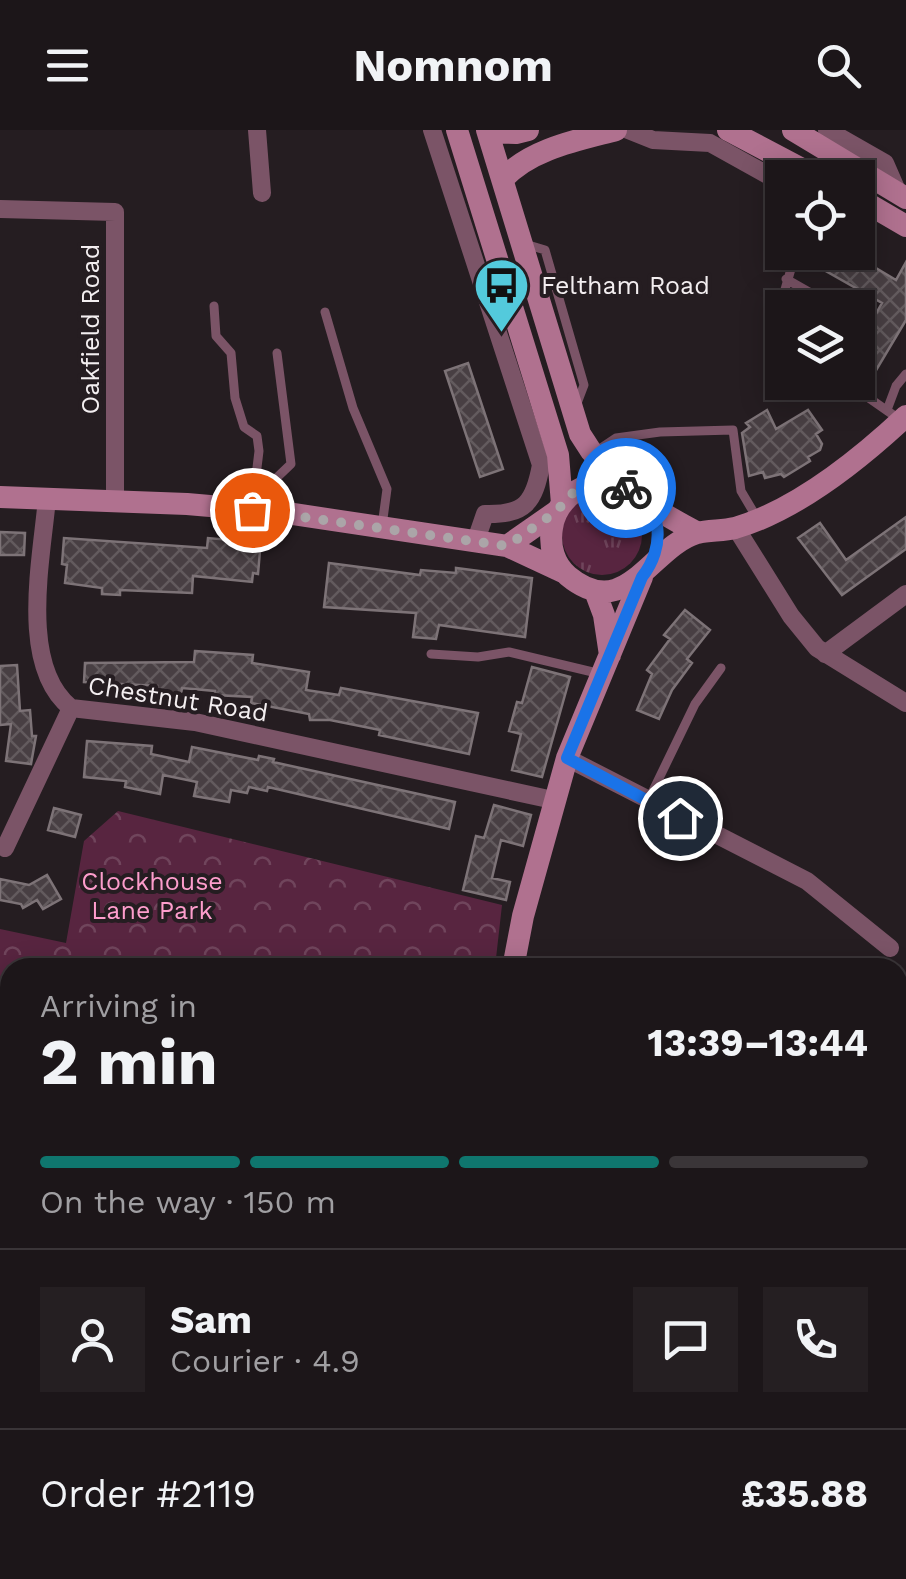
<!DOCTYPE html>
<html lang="en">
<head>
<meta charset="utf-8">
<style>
	:root { --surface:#1c1619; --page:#251f22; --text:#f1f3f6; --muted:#a09fa2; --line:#3a3538; --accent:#0f766e }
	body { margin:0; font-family:"Work Sans",sans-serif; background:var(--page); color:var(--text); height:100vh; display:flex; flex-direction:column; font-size:38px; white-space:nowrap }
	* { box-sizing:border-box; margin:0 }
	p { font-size:32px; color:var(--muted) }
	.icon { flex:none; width:55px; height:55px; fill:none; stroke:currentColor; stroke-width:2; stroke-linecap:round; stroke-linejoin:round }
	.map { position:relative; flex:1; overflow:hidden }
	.side { position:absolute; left:0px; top:828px; width:908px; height:622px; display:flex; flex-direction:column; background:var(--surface); border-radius:30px 30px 0 0; box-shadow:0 5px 25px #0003,0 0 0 2px var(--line) }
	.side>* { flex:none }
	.controls { position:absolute; left:765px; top:30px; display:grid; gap:20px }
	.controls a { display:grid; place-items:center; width:110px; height:110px; border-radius:0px; background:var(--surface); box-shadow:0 5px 25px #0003,0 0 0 2px var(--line); font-size:50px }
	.pin { position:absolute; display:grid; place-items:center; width:85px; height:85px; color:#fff; margin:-42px; border:5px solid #fff; border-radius:50%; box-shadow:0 2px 10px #0007 }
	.courier { position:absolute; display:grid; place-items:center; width:100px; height:100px; margin:-50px; border:8px solid #1a73e8; border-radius:50%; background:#fff; color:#222; box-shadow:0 2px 12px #0007 }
	.headline em { font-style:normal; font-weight:700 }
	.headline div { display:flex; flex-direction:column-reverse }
	.headline { display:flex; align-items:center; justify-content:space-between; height:170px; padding:0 40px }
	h1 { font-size:65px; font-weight:700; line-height:75px }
	.bar { display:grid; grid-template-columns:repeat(4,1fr); gap:15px 10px; align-content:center; height:120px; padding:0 40px }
	.bar i { height:12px; border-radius:8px; background:var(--line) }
	.bar .current { background:var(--accent) }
	.bar p { grid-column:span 4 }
	.line { display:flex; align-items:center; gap:25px; padding:0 40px; border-top:2px solid var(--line) }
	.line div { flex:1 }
	.round { display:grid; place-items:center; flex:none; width:105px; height:105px; border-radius:0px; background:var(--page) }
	header { display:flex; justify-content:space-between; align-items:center; height:130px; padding:0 40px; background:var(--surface); font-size:45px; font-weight:700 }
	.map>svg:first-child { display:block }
	.grass { fill:url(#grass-tufts) }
	.forest { fill:url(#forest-crowns) }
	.building { fill:url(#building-cross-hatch); stroke:#7d7377; stroke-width:2.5 }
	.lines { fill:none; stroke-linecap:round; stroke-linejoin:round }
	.lane { stroke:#7b5467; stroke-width:9 }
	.street { stroke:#7b5467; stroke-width:18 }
	.secondary { stroke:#b0718f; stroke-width:22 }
	.done { stroke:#aba5a8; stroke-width:10; stroke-dasharray:0 18 }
	.route { stroke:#1a73e8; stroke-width:12 }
	.labels { text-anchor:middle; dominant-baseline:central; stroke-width:8; stroke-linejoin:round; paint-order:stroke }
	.poi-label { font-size:25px; fill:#f3eef0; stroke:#251d21; text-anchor:start }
	.street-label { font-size:25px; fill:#f3eef0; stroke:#251d21 }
	.park-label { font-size:25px; fill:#fd9dcc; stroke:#251d21 }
</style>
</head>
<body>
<header><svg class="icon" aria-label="menu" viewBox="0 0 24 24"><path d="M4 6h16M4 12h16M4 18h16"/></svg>Nomnom<svg class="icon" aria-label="search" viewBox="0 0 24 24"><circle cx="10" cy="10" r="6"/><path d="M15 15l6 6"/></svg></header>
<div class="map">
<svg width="906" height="1449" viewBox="0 0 906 1449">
	<defs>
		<pattern id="grass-tufts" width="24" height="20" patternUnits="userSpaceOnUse" patternTransform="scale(2.5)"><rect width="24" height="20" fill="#582540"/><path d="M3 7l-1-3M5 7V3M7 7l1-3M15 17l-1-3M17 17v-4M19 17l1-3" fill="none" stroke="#70455c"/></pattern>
		<pattern id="forest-crowns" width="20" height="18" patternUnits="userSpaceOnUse" patternTransform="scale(2.5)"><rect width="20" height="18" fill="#582540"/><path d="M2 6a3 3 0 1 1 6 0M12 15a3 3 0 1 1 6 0" fill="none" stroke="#70455c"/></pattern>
		<pattern id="building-cross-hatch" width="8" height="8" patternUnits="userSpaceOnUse" patternTransform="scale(2.5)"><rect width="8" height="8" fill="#483f43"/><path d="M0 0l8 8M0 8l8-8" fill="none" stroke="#635b5e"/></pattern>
	</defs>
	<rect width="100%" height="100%" fill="#251d21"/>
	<path class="grass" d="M562 405a40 40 0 1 1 80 0a40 40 0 1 1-80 0Z"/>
	<path class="forest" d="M118 681 502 775 495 837 10 838V1329L0 1325V799L66 813 84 711Z
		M298 1440H456L455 1449H323Z"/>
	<path class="building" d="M804 122H849L896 150 906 132V190L872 247 858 239V215L882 173 803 128Z
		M468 233 503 339 480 347 445 241Z
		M767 280 776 299 808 280 822 300 816 304 822 314 820 320 808 327 810 331 784 347 781 344 765 348 763 342 749 346 742 303 750 297 746 293Z
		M906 387V419L842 465 798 408 820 393 846 430Z
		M0 402 25 403 24 425H0Z
		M241 407 261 409 258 444 253 443 252 452 193 446 192 463 120 460V465L102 464V458L65 453 67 435 62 434 64 408 207 418 208 408 241 411Z
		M329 433 420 445 421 440 456 443V438L532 448 525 507 439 495 436 509 413 507 416 483 324 477Z
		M685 480 710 500 687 529 692 533 672 560 659 589 637 580 652 544 647 540 670 509 664 505Z
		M195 521 253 525 252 533 309 542 306 560 339 565 341 558 478 583 469 624 379 605 380 600 330 590H310L309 584 251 573 252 567 215 565V561L182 558 181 564 156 561 157 556 84 552 85 533 194 532Z
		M17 535 20 581 30 580 32 606H36L31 634 6 631 11 594 0 595V536Z
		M532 537 570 547 542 647 512 640 521 604 509 601 517 572 522 573Z
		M87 611 152 616 151 624 189 632 192 617 258 630 259 626 274 629 273 632 455 672 449 699 268 657 267 661 249 657 247 663 231 660 229 672 194 666 197 652 163 645 160 664 125 657 126 651 84 647Z
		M494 675 531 685 523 716 501 710 492 748 510 752 506 770 463 760 476 706 484 708Z
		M54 678 81 685 75 707 48 700Z
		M47 745 61 769 43 779 37 770 23 778 21 774 0 770V749L29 755Z"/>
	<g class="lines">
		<path class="lane" d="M525 114 545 120 584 255 576 276
			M786 149 837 178
			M214 176 216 206 231 223 235 268 244 297 257 306 259 321 252 379
			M325 182 353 278 387 359 382 396
			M782 213 771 207 796 122
			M846 252 899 289
			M887 280 896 256 906 244
			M595 322 616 308 660 302 733 300 741 361 757 388
			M254 365 268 356 291 334 277 223
			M431 524 478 527 509 522 601 544
			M649 669 695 574 721 538"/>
		<path class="street" d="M257 0 262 63
			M432 0 541 335C534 373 525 385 485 384L475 413
			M628 0 653 10 710 13 782 53
			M827 0 885 33 898 63
			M0 79 115 82V371
			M47 368C42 428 18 536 71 578L195 592 553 670
			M736 398 791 486 817 518 906 573
			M825 524 906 464
			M567 628 807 751 890 818
			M5 718 71 578
			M898 1011 906 1016
			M898 1085 906 1067
			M0 1331 10 1335
			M280 1440 305 1449
			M721 1449 725 1440"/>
		<path class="secondary" d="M457 0 558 325 562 374
			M487 0 580 304 591 321 622 356
			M728 0 819 48
			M793 0 906 68
			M488 2 516 3 528 0
			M503 49C530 19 578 10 616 0
			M858 68 906 96
			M0 367 187 374 280 382 507 416 563 442
			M698 403C684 395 671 389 658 380 632 363 608 341 576 361 563 370 554 383 552 398 549 416 554 434 568 446 626 494 650 417 697 403 709 400 723 401 735 398 797 380 860 329 906 286
			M507 416 557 381
			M595 461 604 485 610 525
			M513 838 523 786 567 628 642 447
			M470 1449 471 1440"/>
	</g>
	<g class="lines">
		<path class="done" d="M252 380 507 416 557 381 570 365 582 358 605 353 626 358"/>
		<path class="route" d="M626 358C665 375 665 418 642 447L567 628 680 688"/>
	</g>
	<defs>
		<symbol id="bus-pin" viewBox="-11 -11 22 30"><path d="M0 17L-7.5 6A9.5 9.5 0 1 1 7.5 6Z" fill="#53cadc" stroke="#251d21"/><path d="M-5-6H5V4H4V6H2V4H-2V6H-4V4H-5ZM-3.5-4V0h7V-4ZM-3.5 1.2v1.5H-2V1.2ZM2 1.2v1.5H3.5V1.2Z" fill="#111"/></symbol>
	</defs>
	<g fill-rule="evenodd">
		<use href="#bus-pin" x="470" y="124" width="63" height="86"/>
	</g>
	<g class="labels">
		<g class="poi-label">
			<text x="541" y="155">Feltham Road</text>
		</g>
		<g class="street-label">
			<text transform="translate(90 199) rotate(-90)">Oakfield Road</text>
			<text transform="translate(178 569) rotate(9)">Chestnut Road</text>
		</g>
		<g class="park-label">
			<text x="152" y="751">Clockhouse<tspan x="152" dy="29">Lane Park</tspan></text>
		</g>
	</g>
</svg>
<div class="controls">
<a><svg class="icon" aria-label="locate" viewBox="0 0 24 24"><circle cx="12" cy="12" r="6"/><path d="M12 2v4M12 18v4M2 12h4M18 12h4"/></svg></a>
<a><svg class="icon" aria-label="layers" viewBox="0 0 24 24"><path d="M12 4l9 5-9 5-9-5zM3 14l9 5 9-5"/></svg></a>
</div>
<div class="pin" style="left:252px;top:380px;background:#ea580c"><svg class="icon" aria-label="bag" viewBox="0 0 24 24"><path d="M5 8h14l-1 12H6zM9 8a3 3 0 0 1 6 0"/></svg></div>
<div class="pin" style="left:680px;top:688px;background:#1f2937"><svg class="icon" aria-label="home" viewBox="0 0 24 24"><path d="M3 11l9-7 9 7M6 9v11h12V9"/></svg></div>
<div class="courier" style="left:626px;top:358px"><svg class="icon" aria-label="bike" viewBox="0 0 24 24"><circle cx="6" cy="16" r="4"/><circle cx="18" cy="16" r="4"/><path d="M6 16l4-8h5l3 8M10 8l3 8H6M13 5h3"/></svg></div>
<section class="side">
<div class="headline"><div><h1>2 min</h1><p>Arriving in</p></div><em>13:39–13:44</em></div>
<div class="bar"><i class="current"></i><i class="current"></i><i class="current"></i><i></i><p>On the way · 150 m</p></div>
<div class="line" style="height:180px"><a class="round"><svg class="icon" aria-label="person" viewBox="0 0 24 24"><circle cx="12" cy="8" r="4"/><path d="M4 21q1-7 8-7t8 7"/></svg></a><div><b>Sam</b><p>Courier · 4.9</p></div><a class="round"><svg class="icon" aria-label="chat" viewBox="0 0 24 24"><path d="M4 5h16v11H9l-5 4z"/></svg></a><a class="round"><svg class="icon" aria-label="phone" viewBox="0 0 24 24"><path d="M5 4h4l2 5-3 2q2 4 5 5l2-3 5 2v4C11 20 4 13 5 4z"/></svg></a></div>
<div class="line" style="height:130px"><div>Order #2119</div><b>£35.88</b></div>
</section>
</div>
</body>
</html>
